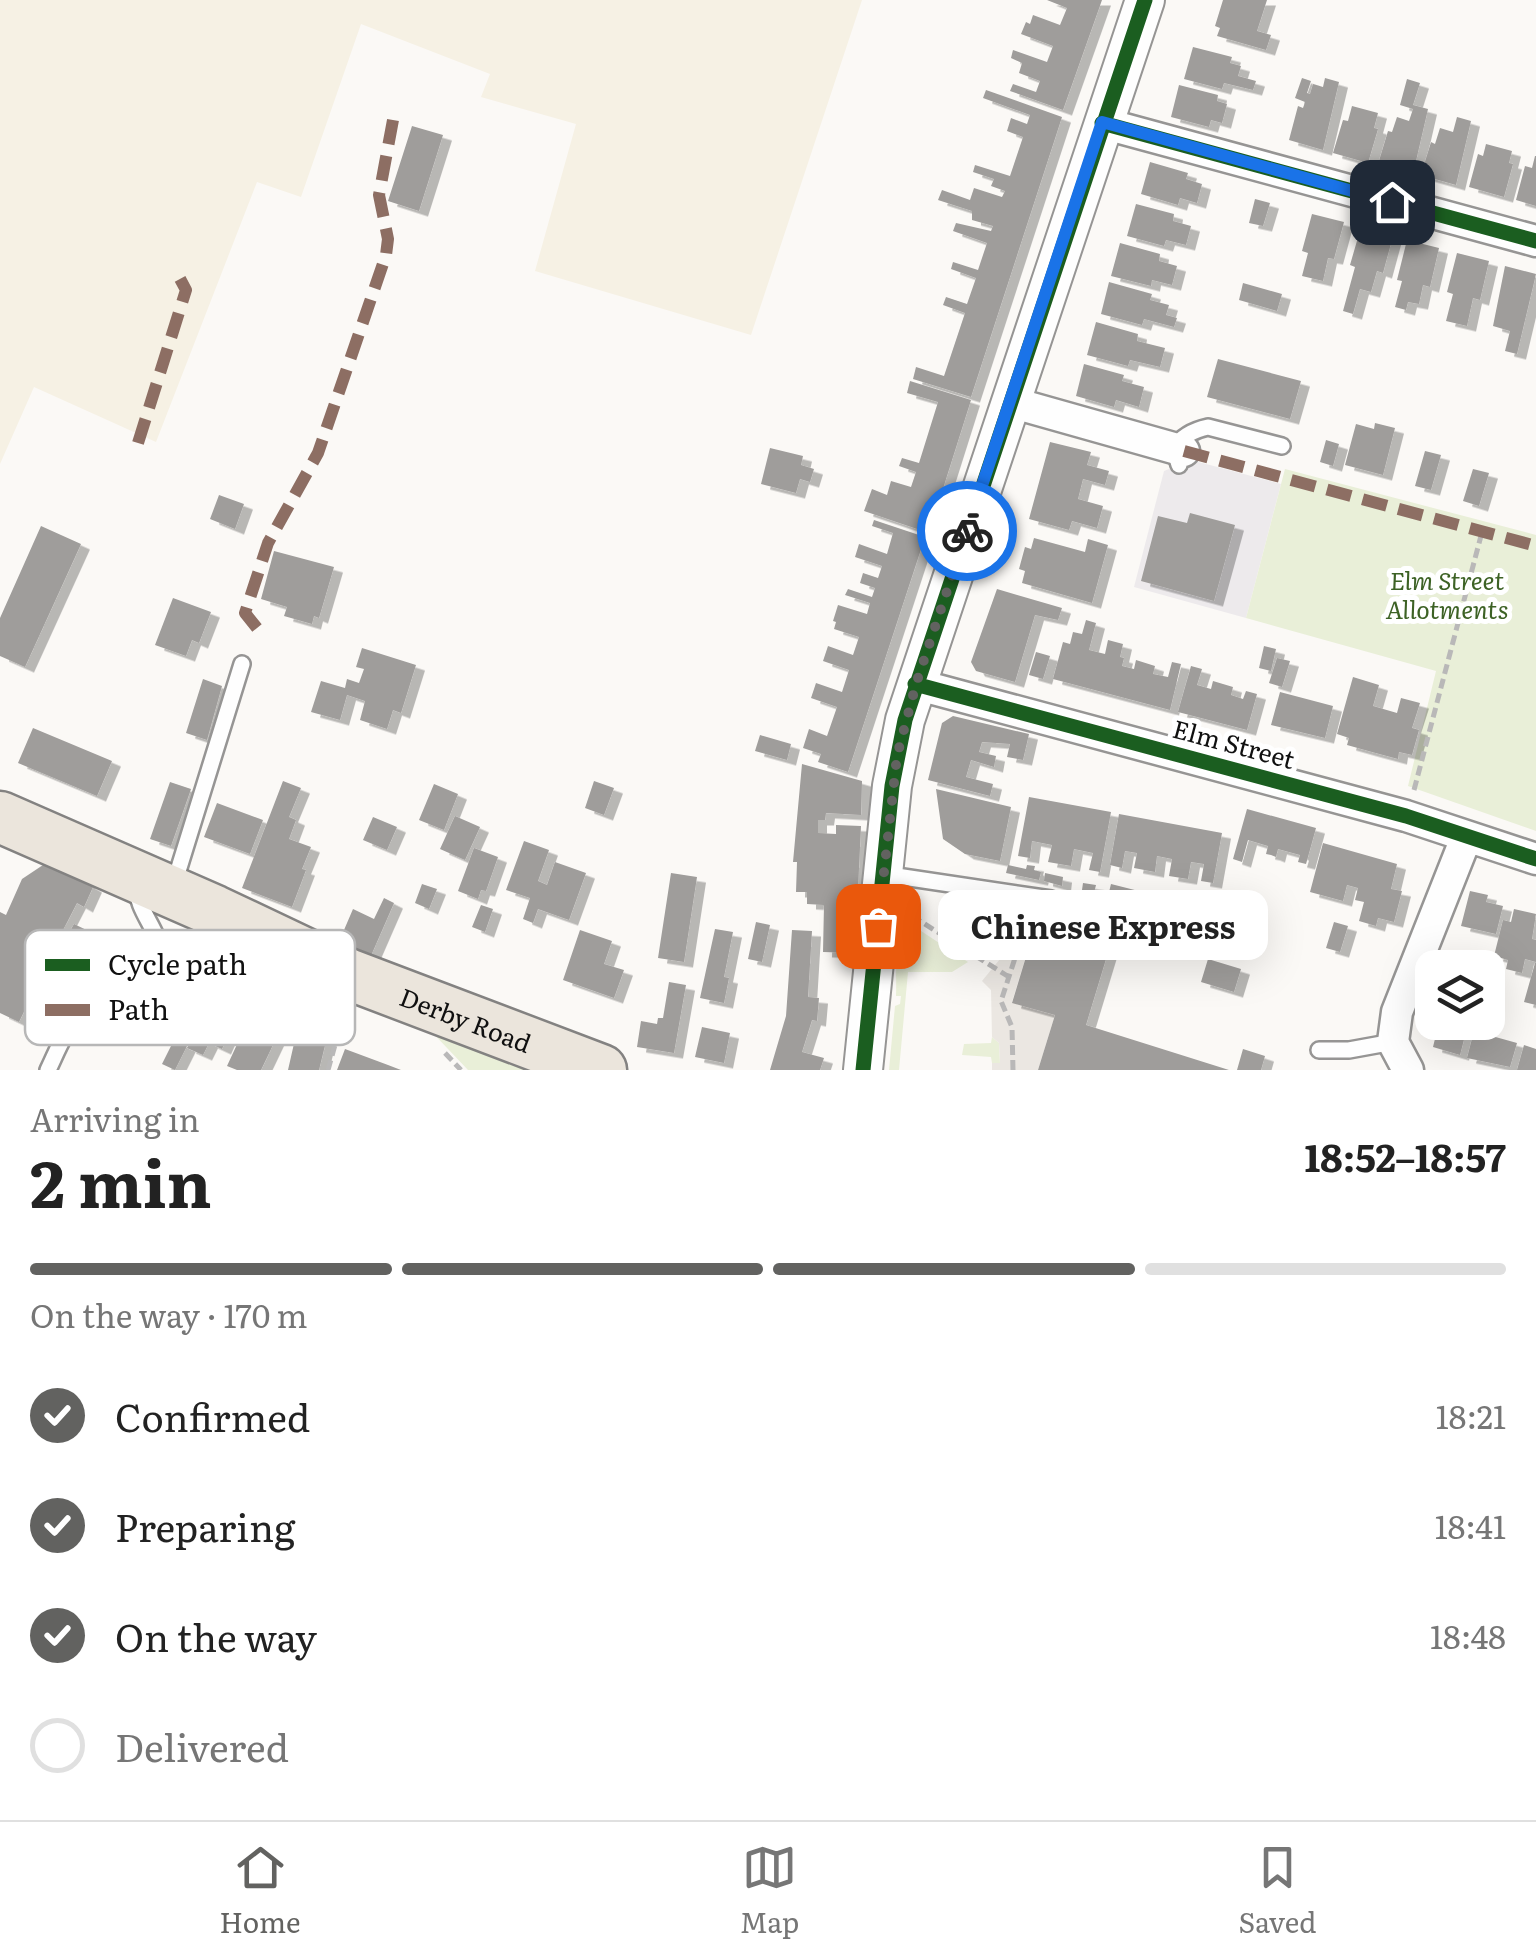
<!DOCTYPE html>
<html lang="en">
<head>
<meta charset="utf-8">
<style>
	:root { --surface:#fff; --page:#f2f2f2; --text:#222; --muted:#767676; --line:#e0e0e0; --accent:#626260 }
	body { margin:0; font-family:Literata,serif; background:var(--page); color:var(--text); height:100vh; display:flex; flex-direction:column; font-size:38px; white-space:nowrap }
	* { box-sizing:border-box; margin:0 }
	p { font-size:32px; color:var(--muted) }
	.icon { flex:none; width:55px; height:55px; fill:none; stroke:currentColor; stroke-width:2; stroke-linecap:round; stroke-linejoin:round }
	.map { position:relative; height:1070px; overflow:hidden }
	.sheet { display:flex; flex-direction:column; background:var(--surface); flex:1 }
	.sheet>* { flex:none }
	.controls { position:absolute; left:1415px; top:950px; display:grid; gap:20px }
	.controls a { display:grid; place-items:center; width:90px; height:90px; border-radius:20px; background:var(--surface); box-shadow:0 10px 40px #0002; font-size:50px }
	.pin { position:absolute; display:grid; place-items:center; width:85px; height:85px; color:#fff; margin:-42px; border-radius:20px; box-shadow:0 5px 15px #0006 }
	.courier { position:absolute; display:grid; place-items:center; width:100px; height:100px; margin:-50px; border:8px solid #1a73e8; border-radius:50%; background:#fff; color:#222; box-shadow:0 2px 12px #0007 }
	.bubble { position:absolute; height:70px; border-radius:20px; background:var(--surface); box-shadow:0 10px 40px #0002; font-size:32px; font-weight:700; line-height:70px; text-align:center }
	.headline em { font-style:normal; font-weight:700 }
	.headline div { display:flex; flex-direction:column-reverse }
	.headline { display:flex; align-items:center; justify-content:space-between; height:170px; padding:0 30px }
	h1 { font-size:65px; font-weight:700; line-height:75px }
	.bar { display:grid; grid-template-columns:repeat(4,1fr); gap:15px 10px; align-content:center; height:120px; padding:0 30px }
	.bar i { height:12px; border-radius:8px; background:var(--line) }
	.bar .active { background:var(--accent) }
	.bar p { grid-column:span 4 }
	ol { padding:0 30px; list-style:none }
	li { display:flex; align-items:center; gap:30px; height:110px }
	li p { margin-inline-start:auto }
	li .icon { padding:10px; border-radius:50%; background:var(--accent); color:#fff; stroke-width:4 }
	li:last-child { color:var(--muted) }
	li i { width:55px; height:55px; border:5px solid var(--line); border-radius:50% }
	.tabs { display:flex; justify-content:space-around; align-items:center; height:140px; border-top:2px solid var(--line); background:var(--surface); font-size:28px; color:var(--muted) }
	.tabs a { display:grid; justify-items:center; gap:5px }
	.tabs .active { color:var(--accent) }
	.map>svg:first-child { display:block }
	.industrial { fill:#edeaec }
	.farmland { fill:#f6f1e4 }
	.green { fill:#e9efd8 }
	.plaza { fill:#ebe7e2 }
	.building { fill:#9f9d9b; filter:url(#shadow) }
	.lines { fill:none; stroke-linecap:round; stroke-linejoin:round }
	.service-casing { stroke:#969594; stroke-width:20 }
	.minor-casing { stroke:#969594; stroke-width:35 }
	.tertiary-casing { stroke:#969594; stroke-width:42 }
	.primary-casing { stroke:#838281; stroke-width:55 }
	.path { stroke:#b9b8b8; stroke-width:5; stroke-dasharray:10 5; stroke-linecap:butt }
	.service { stroke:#fefefe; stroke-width:15 }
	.minor { stroke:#fefefe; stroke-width:30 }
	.tertiary { stroke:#fefefe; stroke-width:38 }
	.primary { stroke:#ebe5dc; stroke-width:50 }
	.quiet { stroke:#8d6e63; stroke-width:12; stroke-dasharray:25 12; stroke-linecap:butt }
	.cycleway-casing { stroke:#fff; stroke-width:21 }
	.cycleway { stroke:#1b5e20; stroke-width:15 }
	.done { stroke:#626260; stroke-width:10; stroke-dasharray:0 18 }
	.route { stroke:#1a73e8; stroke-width:12 }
	.labels { text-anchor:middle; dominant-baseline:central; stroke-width:10; stroke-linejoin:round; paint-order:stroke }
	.park-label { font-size:25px; font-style:italic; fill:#3d6225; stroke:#fff }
	.street-label { font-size:25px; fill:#101010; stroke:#fff }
	.key { fill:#fff; stroke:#b7b7b7; stroke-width:2.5 }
	.key-label { font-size:28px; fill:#101010 }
</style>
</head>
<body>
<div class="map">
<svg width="1536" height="1070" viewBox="0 0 1536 1070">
	<defs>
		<filter id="shadow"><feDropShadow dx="9" dy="5.5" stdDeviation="0" flood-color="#0004"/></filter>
	</defs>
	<rect width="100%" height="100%" fill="#fbf9f6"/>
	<path class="industrial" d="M1191 460 1281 484 1246 618 1134 587 1164 471Z"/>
	<path class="farmland" d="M0 0H862L751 335 535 271 576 124 481 97 490 74 361 24 301 197 257 182 156 442 34 387 0 464Z"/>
	<path class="green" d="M1285 469 1536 535V831L1408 786 1436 671 1246 618Z
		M950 897 963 898C982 916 987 924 978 948L948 930Z
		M915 927 968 962 952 972H908L899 1070H889L895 1006 900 1004 901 996H896C897 972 892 938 915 927Z
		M428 1028 531 1070H468Z
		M992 1037 999 1043 1000 1063H992L991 1057 962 1055 964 1044 991 1043Z"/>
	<path class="plaza" d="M1030 905 1041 907 1012 1002 1055 1015 1038 1070H992V1063H1000L999 1043 992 1037 991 990 982 981 1000 959 1015 912Z"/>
	<path class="building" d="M1047 0H1102L1063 110 1010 91 1013 84 1036 92 1040 81 1019 73 1022 63 1011 58 1013 50 1047 62 1053 46 1021 34 1026 22 1030 24 1033 15 1060 25 1067 8Z
		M1223 0H1267L1257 31 1271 35 1266 50 1217 36 1220 28 1215 26Z
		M1193 47 1232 57 1230 63 1241 66 1238 76 1256 81 1253 90 1224 83 1222 89 1184 79Z
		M1302 78 1311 81 1307 93 1310 94 1313 84 1323 87 1325 78 1339 82 1323 150 1289 140 1298 106 1303 108 1305 102 1295 98Z
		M1407 79 1420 83 1413 105 1428 109 1413 174 1378 164 1388 131 1392 132 1397 117 1409 121 1413 109 1400 105Z
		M1179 85 1218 95 1217 101 1227 104 1222 123 1211 120 1209 127 1171 117Z
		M986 90 1062 117 971 397 913 379 916 367 944 376 965 313 943 305 946 297 967 304 976 278 951 269 953 262 978 270 987 243 953 231 956 223 991 231 993 226 972 220V211L938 200 942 190 970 200 974 188 1002 197 1005 191 991 186 994 179 973 172 975 165 1010 176 1023 137 1007 131 1011 118 1027 124 1030 115 983 98Z
		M1352 106 1378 113 1374 128 1378 129 1368 163 1333 153 1343 120 1348 121Z
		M1457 117 1471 121 1456 185 1421 175 1431 142 1435 144 1440 128 1453 132Z
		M412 126 443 135 419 211 388 201Z
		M1486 144 1512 151 1509 163 1513 164 1504 197 1469 187 1478 154 1483 156Z
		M1535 156H1536V206L1516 200 1525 166 1532 168Z
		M1150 162 1188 173 1186 179 1202 184 1197 203 1180 198 1178 205 1141 194Z
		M1255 199 1270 203 1263 226 1249 223Z
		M1136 204 1174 214 1173 221 1191 226 1186 245 1166 240 1164 246 1127 236Z
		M1312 214 1344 222 1334 259 1328 258 1323 281 1302 276 1308 253 1302 251Z
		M1361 227 1393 236 1383 273 1377 271 1371 292 1360 289 1353 314 1343 311 1355 267 1350 265Z
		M1407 240 1439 248 1430 287 1423 285 1419 304 1408 302 1406 310 1395 307 1402 281 1397 280Z
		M1120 243 1160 254 1159 261 1177 266 1172 285 1152 280 1151 286 1111 276Z
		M1457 253 1489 261 1480 300 1473 298 1467 326 1446 321 1453 294 1447 292Z
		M1505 266 1536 274 1517 354 1505 351 1510 331 1493 326Z
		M1109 282 1152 294 1150 300 1169 305 1166 315 1177 318 1174 327 1144 319 1142 325 1101 314Z
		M1243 283 1282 294 1277 311 1239 300Z
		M1096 322 1138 334 1137 341 1165 348 1160 367 1130 360 1128 366 1087 355Z
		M1218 359 1301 381 1290 419 1207 397Z
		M1084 364 1124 375 1122 381 1144 387 1139 407 1116 400 1114 407 1076 396Z
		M910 381 971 400 929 533 864 511 872 489 887 495 891 481 911 487 916 472 899 466 902 458 919 463 938 402 907 393Z
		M1375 423 1395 428 1383 475 1345 465 1356 424 1374 429Z
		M1326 440 1339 444 1333 466 1320 462Z
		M1050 442 1091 452 1087 465 1109 471 1105 485 1083 479 1078 499 1103 506 1097 528 1072 521 1069 530 1029 519Z
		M770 448 803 456 801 465 814 469 810 482 800 479 796 493 761 484Z
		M1425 451 1441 455 1431 490 1415 486Z
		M1473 469 1489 473 1479 506 1463 501Z
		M219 495 244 504 235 529 210 519Z
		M1190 513 1235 525 1214 601 1141 581 1158 516 1187 523Z
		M874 520 925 537 848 772 818 762 821 754 803 748 809 729 827 736 837 707 811 698 816 683 842 692 849 670 823 661 828 646 853 655 859 637 834 629 836 622 833 621 838 605 867 614 870 603 845 595 848 589 872 597 875 588 860 583 863 573 878 578 882 566 855 557 859 544 887 554 893 533 872 526Z
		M41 526 81 544 25 667 0 656V618Z
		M1034 538 1085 552 1088 539 1108 545 1092 603 1022 583 1025 571 1019 569 1025 547 1031 549Z
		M274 551 334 567 319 618 314 616 312 624 284 616 287 607 261 599Z
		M997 589 1062 608 1058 620 1035 615 1015 682 976 671 971 662Z
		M173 598 211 612 199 643 192 640 186 656 155 645Z
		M1086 620 1096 623 1089 650 1105 654 1108 640 1123 644 1120 657 1124 658 1122 666 1134 669 1136 660 1155 666 1153 674 1168 677 1172 662 1181 664 1170 710 1053 679 1063 642 1070 644 1073 632 1082 634Z
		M1264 646 1276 649 1271 671 1259 668Z
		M362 648 416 665 401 713 393 710 387 729 360 720 365 701 347 695 340 720 311 712 321 681 345 688 347 679 359 683 364 669 356 667Z
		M1036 652 1050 656 1043 679 1029 675Z
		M1277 658 1290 661 1282 687 1269 683Z
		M1191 666 1202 669 1197 685 1211 689 1213 681 1233 687 1231 695 1243 699 1246 691 1257 694 1247 730 1178 712Z
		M1353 677 1379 685 1373 706 1397 713 1401 698 1420 703 1412 728 1419 730 1412 755 1399 752 1398 759 1372 752 1347 745 1349 738 1337 734Z
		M203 679 222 686 207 740 186 733Z
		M1280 692 1333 706 1325 738 1271 725Z
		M953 716 1029 734 1023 760 1007 757 1010 744 982 742 979 752 996 756 994 767 971 760 966 777 993 784 990 796 928 780 942 723Z
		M33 728 112 761 97 796 18 763Z
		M760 735 791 744 787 760 755 751Z
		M802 764 862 781 861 815 826 813 825 820H818V833L836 834V825L861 826 855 953 823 952 824 905 807 904V892H796L797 862H793Z
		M283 781 301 788 289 817 296 820 289 839 311 847 302 869 306 870 292 907 242 888Z
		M594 781 614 788 604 815 585 808Z
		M170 782 191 789 171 846 150 839Z
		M434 784 458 794 444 830 419 820Z
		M936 789 1011 807 1000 861 965 854 943 839Z
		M1029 797 1111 812 1100 872 1089 870 1093 853 1074 849 1071 866 1048 862 1052 845 1032 841 1030 858 1018 856Z
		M217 803 263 820 250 854 204 837Z
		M1247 809 1316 828 1306 864 1298 862 1300 855 1278 849 1276 857 1271 855 1266 854 1268 846 1248 840 1242 862 1233 859Z
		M1119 814 1222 833 1213 883 1201 881 1204 864 1191 862 1188 879 1169 876 1172 859 1157 856 1155 872 1134 868 1137 853 1125 851 1122 868 1110 865Z
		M455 816 480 827 465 860 440 849Z
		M373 817 397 827 387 850 363 840Z
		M524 841 549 850 538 881 547 885 555 862 586 873 569 920 538 909 533 923 523 919 530 898 506 890Z
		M1323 843 1397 864 1391 889 1402 891 1394 922 1378 918 1376 926 1359 921 1364 902 1355 900 1358 888 1347 885 1343 901 1310 892Z
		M474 848 498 857 486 891 481 890 478 899 458 891Z
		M55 857 91 873 86 883 93 887 84 907 77 903 62 932 68 935 74 924 147 959 125 1006 73 981 81 963 63 954 54 973 45 968 19 1022 0 1013V912L6 915 22 879Z
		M1008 865 1026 869 1027 865 1035 866 1034 870 1041 872 1039 880 1006 873Z
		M671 873 697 877 684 962 658 958Z
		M1045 873 1063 877 1062 886 1044 881Z
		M1083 883 1096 885 1094 893 1082 890Z
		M422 884 437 889 429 909 415 903Z
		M1111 884 1202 907 1199 919 1108 896Z
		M1470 891 1488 895 1486 902 1503 906 1496 934 1461 926Z
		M384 898 394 903 370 958 338 944 353 909 374 919Z
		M481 905 493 909 485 932 472 927Z
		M1514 909 1536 914 1532 939 1536 940V962L1525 959 1522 973 1506 969 1508 960 1494 956 1503 920 1511 922Z
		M1039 914 1113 936 1086 1025 1229 1070H1038L1055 1015 1012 1003Z
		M756 922 770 925 762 962 748 959Z
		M1334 922 1348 926 1340 952 1326 948Z
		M715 929 733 932 724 977 729 978 724 1003 700 998Z
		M580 930 612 941 604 964 624 970 614 998 563 980Z
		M792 930 812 931 808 997 819 998 817 1021 812 1020 802 1052 824 1058 820 1070H770L786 1016Z
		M1208 959 1241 969 1234 992 1201 982Z
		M1535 963H1536V1005L1524 1002Z
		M669 982 686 985 674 1053 637 1047 641 1021 657 1024 658 1018H663Z
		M229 988 246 995 222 1049 209 1043 203 1055 187 1048 212 992 225 998Z
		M252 1012 282 1026 261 1070H237L227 1066Z
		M1439 1022 1468 1024 1460 1055 1433 1047Z
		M298 1026 328 1033 319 1070H288Z
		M702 1027 730 1033 724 1063 695 1057Z
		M1474 1031 1517 1043 1510 1067 1467 1058Z
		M174 1040 187 1046 175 1070 162 1064Z
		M1524 1045 1536 1049V1070H1517Z
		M345 1049 388 1065 401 1070H337Z
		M1243 1049 1265 1056 1261 1070H1237Z"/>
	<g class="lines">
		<defs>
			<path id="service" d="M1179 465 1174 448C1182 436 1194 430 1208 427L1282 446
				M883 874 1051 899 1167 935
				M174 884 242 664
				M1319 1050H1349L1393 1042
				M48 1070C55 1056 63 1034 74 1022 99 996 160 1039 161 959 162 932 137 913 137 887"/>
			<path id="minor" d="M1102 123 1536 241
				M1010 402 1184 451
				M915 684 1406 816 1536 859
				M1408 1070 1393 1042 1397 1012 1466 838"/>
			<path id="tertiary" d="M863 1070 892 786 905 720 1145 0"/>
			<g id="primary">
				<path id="s1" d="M0 817 215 911 348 974 601 1070"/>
			</g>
		</defs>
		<use href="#service" class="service-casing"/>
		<use href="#minor" class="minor-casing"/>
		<use href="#tertiary" class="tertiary-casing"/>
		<use href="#primary" class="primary-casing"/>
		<path class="path" d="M1414 790 1482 532
			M912 916 1009 977
			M943 936 946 904
			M445 1053 461 1070
			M328 1070 344 1013
			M1013 1070 1012 1027 1001 1001 1029 915"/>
		<use href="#service" class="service"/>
		<use href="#minor" class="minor"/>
		<use href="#tertiary" class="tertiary"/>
		<use href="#primary" class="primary"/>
		<path class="quiet" d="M138 443 186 290 177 273
			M1184 451 1536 546
			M257 628 245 613 268 543 318 453 386 255 388 239 379 195 393 120"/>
		<defs>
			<path id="cycleway" d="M1102 123 1536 241
				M915 684 1406 816 1536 859
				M863 1070 892 786 905 720 1145 0"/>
		</defs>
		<use href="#cycleway" class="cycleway-casing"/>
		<use href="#cycleway" class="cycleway"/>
	</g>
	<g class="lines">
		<path class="done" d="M878 926 897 756 916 684 967 531"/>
		<path class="route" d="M967 531 1102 122 1392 202"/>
	</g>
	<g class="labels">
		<g class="park-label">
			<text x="1447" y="579">Elm Street<tspan x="1447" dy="29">Allotments</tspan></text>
		</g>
		<g class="street-label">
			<text transform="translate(1234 743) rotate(15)">Elm Street</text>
			<text stroke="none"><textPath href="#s1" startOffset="508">Derby Road</textPath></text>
		</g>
	</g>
	<rect x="25" y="930" width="330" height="115" rx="15" class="key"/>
	<rect x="45" y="959" width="45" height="12" fill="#1b5e20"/>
	<rect x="45" y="1004" width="45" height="12" fill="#8d6e63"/>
	<g class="key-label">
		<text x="108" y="975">Cycle path</text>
		<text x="108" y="1020">Path</text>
	</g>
</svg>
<div class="controls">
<a><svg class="icon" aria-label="layers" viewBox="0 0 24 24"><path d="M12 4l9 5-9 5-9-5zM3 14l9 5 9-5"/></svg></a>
</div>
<div class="pin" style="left:878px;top:926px;background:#ea580c"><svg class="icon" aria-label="bag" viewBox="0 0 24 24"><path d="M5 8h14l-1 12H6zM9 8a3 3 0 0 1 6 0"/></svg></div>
<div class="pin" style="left:1392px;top:202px;background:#1f2937"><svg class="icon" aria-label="home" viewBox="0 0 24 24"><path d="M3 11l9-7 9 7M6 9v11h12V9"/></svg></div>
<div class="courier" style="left:967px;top:531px"><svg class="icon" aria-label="bike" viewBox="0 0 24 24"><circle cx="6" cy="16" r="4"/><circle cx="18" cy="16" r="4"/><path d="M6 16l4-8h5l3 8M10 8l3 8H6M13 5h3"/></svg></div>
<div class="bubble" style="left:938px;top:890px;width:330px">Chinese Express</div>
</div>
<section class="sheet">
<div class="headline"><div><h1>2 min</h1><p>Arriving in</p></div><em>18:52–18:57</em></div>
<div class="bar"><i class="active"></i><i class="active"></i><i class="active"></i><i></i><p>On the way · 170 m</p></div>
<ol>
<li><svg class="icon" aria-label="check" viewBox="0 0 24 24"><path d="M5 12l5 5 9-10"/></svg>Confirmed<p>18:21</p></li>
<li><svg class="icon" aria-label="check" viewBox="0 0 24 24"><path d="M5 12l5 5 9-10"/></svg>Preparing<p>18:41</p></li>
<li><svg class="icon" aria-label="check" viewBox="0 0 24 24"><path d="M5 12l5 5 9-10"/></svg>On the way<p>18:48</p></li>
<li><i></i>Delivered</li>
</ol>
</section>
<nav class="tabs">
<a class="active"><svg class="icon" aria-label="home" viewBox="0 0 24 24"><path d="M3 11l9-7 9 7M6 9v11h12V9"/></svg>Home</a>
<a><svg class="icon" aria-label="map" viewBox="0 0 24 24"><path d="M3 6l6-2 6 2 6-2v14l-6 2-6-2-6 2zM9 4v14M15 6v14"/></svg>Map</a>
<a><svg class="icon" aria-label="saved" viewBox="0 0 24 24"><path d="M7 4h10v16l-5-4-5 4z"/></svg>Saved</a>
</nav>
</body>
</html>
